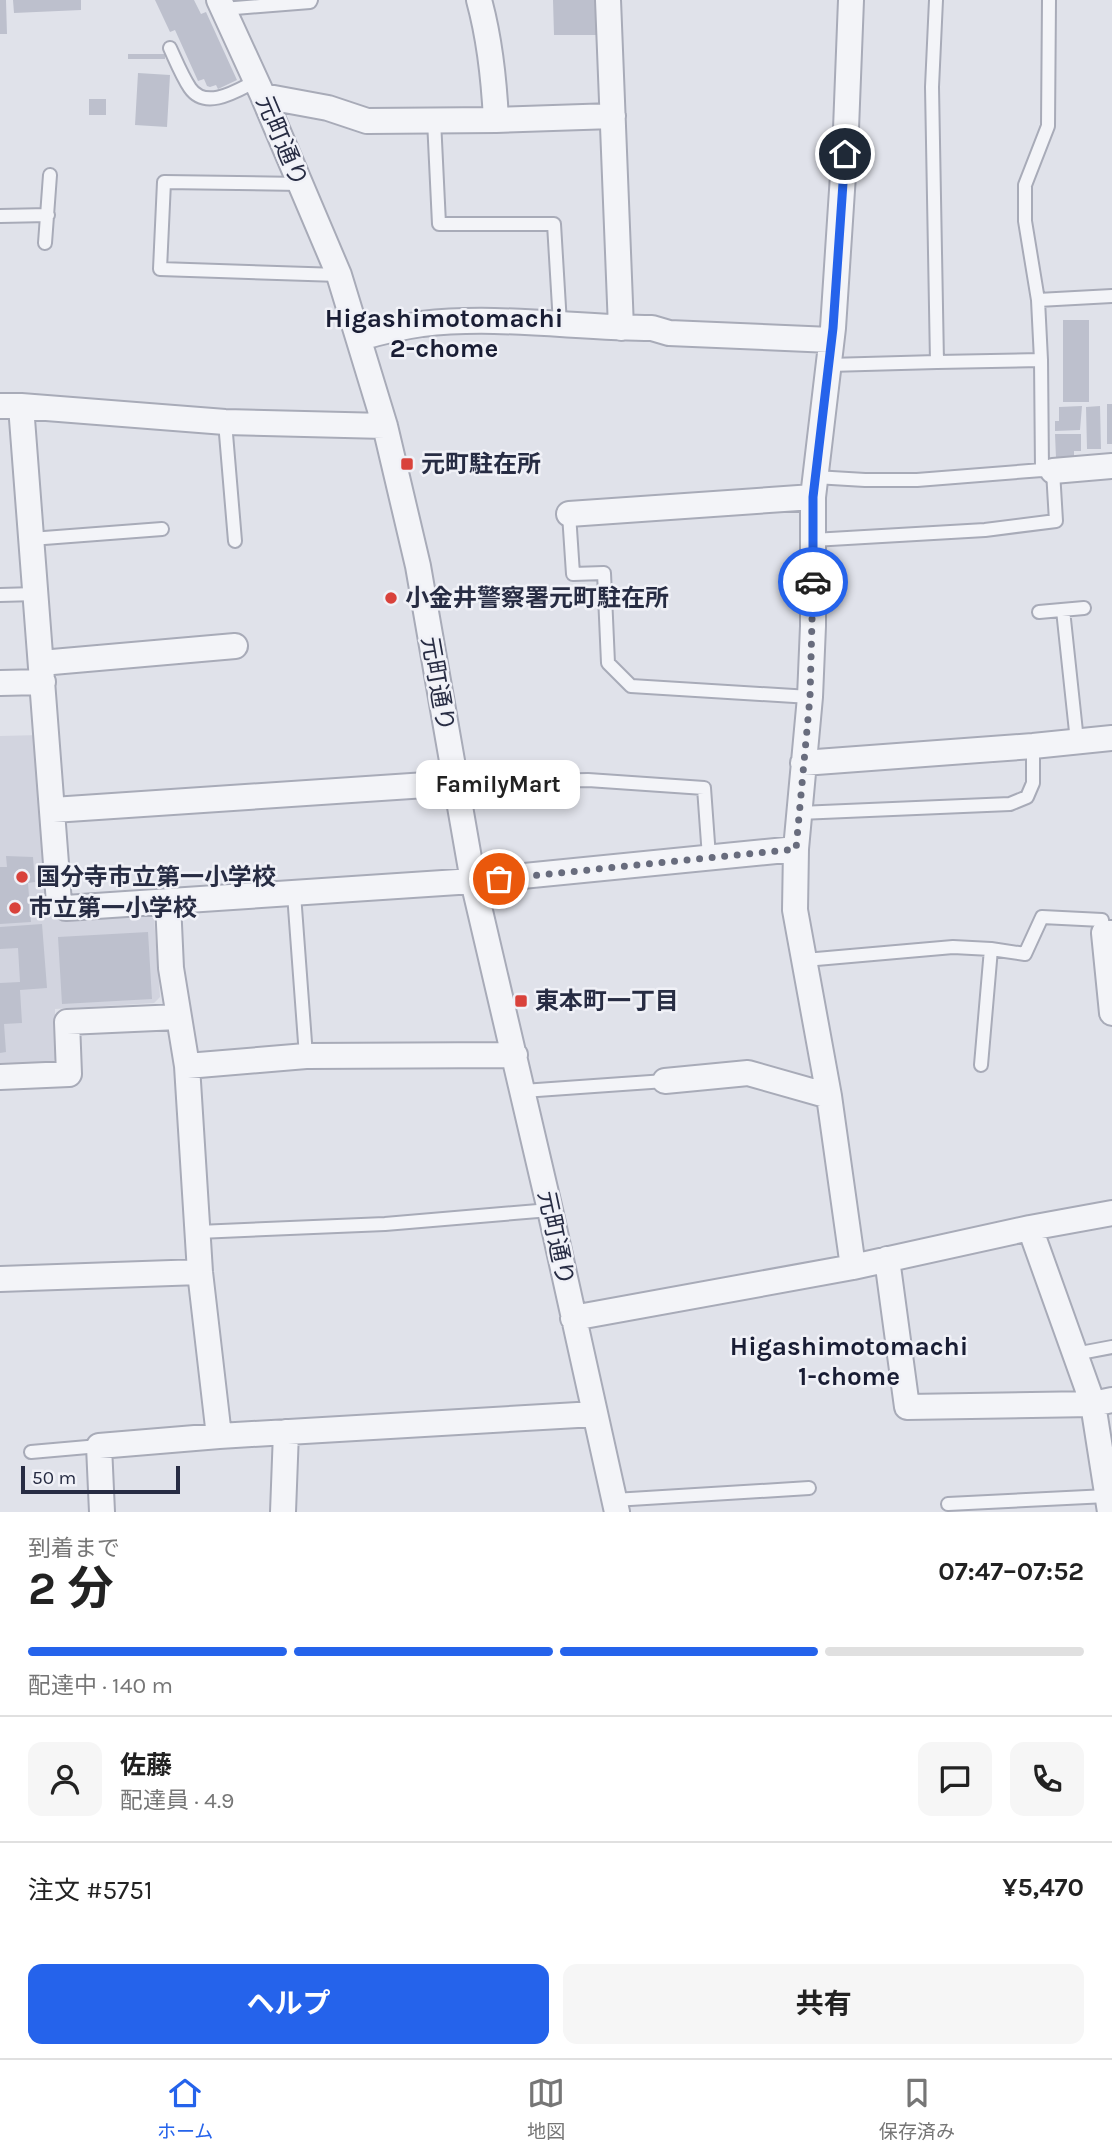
<!DOCTYPE html>
<html lang="ja">
<head>
<meta charset="utf-8">
<style>
	:root { --surface:#fff; --page:#f6f6f6; --text:#222; --muted:#767676; --line:#e0e0e0; --accent:#2563eb }
	body { margin:0; font-family:Karla,"Noto Sans JP",sans-serif; background:var(--page); color:var(--text); height:100vh; display:flex; flex-direction:column; font-size:26px; white-space:nowrap }
	* { box-sizing:border-box; margin:0 }
	p { font-size:23px; color:var(--muted) }
	.icon { flex:none; width:38px; height:38px; fill:none; stroke:currentColor; stroke-width:2; stroke-linecap:round; stroke-linejoin:round }
	.map { position:relative; height:1512px; overflow:hidden }
	.details { display:flex; flex-direction:column; background:var(--surface); flex:1 }
	.details>* { flex:none }
	.scale { position:absolute; left:21px; bottom:18px; width:159px; box-sizing:border-box; padding-left:7px; border:4px solid #272c43; border-top:0; font-size:19px; line-height:24px; white-space:nowrap; color:#272c43; -webkit-text-stroke:5px #f0f1f7; paint-order:stroke }
	.pin { position:absolute; display:grid; place-items:center; width:60px; height:60px; color:#fff; margin:-30px; border:4px solid #fff; border-radius:50%; box-shadow:0 2px 7px #0007 }
	.courier { position:absolute; display:grid; place-items:center; width:70px; height:70px; margin:-35px; border:5px solid #2563eb; border-radius:50%; background:#fff; color:#222; box-shadow:0 2px 9px #0007 }
	.bubble { position:absolute; height:49px; border-radius:14px; background:var(--surface); box-shadow:0 4px 10px #0003; font-size:23px; font-weight:700; line-height:49px; text-align:center }
	.summary em { font-style:normal; font-weight:700 }
	.summary div { display:flex; flex-direction:column-reverse }
	.summary { display:flex; align-items:center; justify-content:space-between; height:119px; padding:0 28px }
	h1 { font-size:46px; font-weight:700; line-height:52px }
	.bar { display:grid; grid-template-columns:repeat(4,1fr); gap:10px 7px; align-content:center; height:84px; padding:0 28px }
	.bar i { height:9px; border-radius:5px; background:var(--line) }
	.bar .selected { background:var(--accent) }
	.bar p { grid-column:span 4 }
	.line { display:flex; align-items:center; gap:18px; padding:0 28px; border-top:2px solid var(--line) }
	.line div { flex:1 }
	.round { display:grid; place-items:center; flex:none; width:74px; height:74px; border-radius:14px; background:var(--page) }
	.action { display:flex; gap:14px; margin-top:auto; padding:14px 28px }
	.action a { flex:1; height:80px; border-radius:14px; background:var(--accent); color:#fff; font-size:28px; font-weight:700; line-height:80px; text-align:center }
	.action a+a { background:var(--page); color:var(--text) }
	.dock { display:flex; justify-content:space-around; align-items:center; height:98px; border-top:2px solid var(--line); background:var(--surface); font-size:19px; color:var(--muted) }
	.dock a { display:grid; justify-items:center; gap:4px }
	.dock .selected { color:var(--accent) }
	.map>svg:first-child { display:block }
	.built { fill:#d2d4df }
	.building { fill:#bdc0cd }
	.lines { fill:none; stroke-linecap:round; stroke-linejoin:round }
	.lane-casing { stroke:#a8abb8; stroke-width:16 }
	.street-casing { stroke:#a8abb8; stroke-width:28 }
	.lane { stroke:#f3f4f8; stroke-width:12 }
	.street { stroke:#f3f4f8; stroke-width:24 }
	.done { stroke:#686c7d; stroke-width:7; stroke-dasharray:0 12.6 }
	.route { stroke:#2563eb; stroke-width:9 }
	.poi-dot { fill:#d9423b; stroke:#f0f1f7; stroke-width:2.5 }
	.labels { text-anchor:middle; dominant-baseline:central; stroke-width:5; stroke-linejoin:round; paint-order:stroke }
	.street-label { font-size:24px; fill:#272c43; stroke:#f0f1f7 }
	.poi-label { font-size:24px; font-weight:bold; fill:#272c43; stroke:#f0f1f7; text-anchor:start }
	.neighbourhood-label { font-size:26px; font-weight:bold; fill:#191d34; stroke:#f0f1f7 }
</style>
</head>
<body>
<div class="map">
<svg width="1112" height="1512" viewBox="0 0 1112 1512">
	<rect width="100%" height="100%" fill="#e0e2ea"/>
	<path class="built" d="M40 735 48 844 42 850 46 905 62 919 147 914 154 919 160 997 154 1003 55 1009V1059L53 1063 0 1066V736Z"/>
	<path class="building" d="M0 0H6L7 34H0Z
		M13 0H81V10L14 13Z
		M155 0H194L201 14 206 12 237 80 218 89 216 85 210 87 207 86 204 79 198 81 175 30 170 32Z
		M553 0H596L598 35H554Z
		M128 54H165V59H128Z
		M138 73 170 75 167 127 135 125Z
		M89 99H106V115H89Z
		M1063 320H1089V402H1063Z
		M1107 404H1112V444H1107Z
		M1082 406 1080 430 1055 431V421H1059V407Z
		M1100 406 1101 449H1087L1086 407Z
		M1055 434H1081V451H1074V458H1056Z
		M6 856 33 857 35 882 28 883 31 922 0 924V867H7Z
		M42 924 47 988 20 990 22 1023 4 1024 6 1052 0 1053V983L20 982 18 948 0 949V927Z
		M148 932 152 999 62 1004 58 937Z"/>
	<g class="lines">
		<defs>
			<path id="lane" d="M223 9 310 2 311 0
				M170 48C176 61 182 76 190 88 206 111 238 90 256 81
				M434 120 439 224H554L560 324
				M301 184 164 182 160 269 339 275
				M0 216 48 215
				M45 243 50 175
				M1038 300 1112 296
				M937 362 1041 360
				M829 365 937 362 932 87 936 0
				M225 422 235 541
				M1042 470 1041 360 1038 300 1025 221V185L1048 126 1049 0
				M569 514 573 574 604 573 608 663 631 686 810 697
				M31 539 162 529
				M813 540 985 530 1056 521 1053 471 1042 470 917 480H865L815 477
				M0 595 36 594
				M1063 610 1077 741
				M1039 612 1084 608
				M456 783 588 780 704 788 709 857
				M799 813 1010 804 1027 797 1033 783V746
				M294 894 306 1056
				M805 960 953 947 991 949 1025 954 1042 917 1102 920 1104 933
				M981 1065 991 949
				M523 1091 665 1081
				M198 1232 385 1224 550 1210
				M1075 1354 1112 1347
				M31 1452 99 1446
				M614 1500 809 1488
				M948 1504 1107 1496"/>
			<path id="street" d="M219 0 263 96 339 275 385 426 418 566 473 881 550 1210 617 1512
				M479 0C490 40 494 79 496 120
				M608 0 621 328
				M851 0 846 129 833 328 813 497V626L810 697 796 849 795 910 829 1096 853 1267
				M263 96 328 108 367 121 496 120 613 116
				M360 338C380 332 401 327 422 324 497 315 577 328 652 328L669 333 831 340
				M0 406H21L225 422 385 426
				M21 406 59 903 66 908 473 881 796 849
				M1053 471 1112 466
				M569 514 813 497
				M41 663 235 646
				M0 683 43 682
				M803 763 1033 746 1112 738
				M53 810 456 783
				M168 903 171 968 187 1066 200 1272 219 1436
				M1112 933H1104L1112 1013
				M187 1066 306 1056 515 1055
				M0 1077 69 1074 67 1022 178 1017
				M665 1081 748 1073 829 1096
				M1030 1228 1093 1404 1110 1512
				M887 1259 907 1407 1093 1404 1112 1400
				M0 1279 200 1272
				M573 1318 853 1267 1030 1228 1112 1213
				M102 1512 99 1446 219 1436 595 1414
				M283 1512 286 1432"/>
		</defs>
		<use href="#lane" class="lane-casing"/>
		<use href="#street" class="street-casing"/>
		<use href="#lane" class="lane"/>
		<use href="#street" class="street"/>
	</g>
	<g class="lines">
		<path class="done" d="M499 879 796 849 810 697 813 582"/>
		<path class="route" d="M813 582V497L833 328 845 154"/>
	</g>
	<g class="poi-dot">
		<rect x="400" y="457" width="14" height="14" rx="3.5"/>
		<circle cx="391" cy="598" r="7"/>
		<circle cx="22" cy="877" r="7"/>
		<circle cx="15" cy="908" r="7"/>
		<rect x="514" y="994" width="14" height="14" rx="3.5"/>
	</g>
	<g class="labels">
		<g class="street-label">
			<text transform="translate(282 141) rotate(67)">元町通り</text>
			<text transform="translate(438 684) rotate(80)">元町通り</text>
			<text transform="translate(556 1238) rotate(78)">元町通り</text>
		</g>
		<g class="poi-label">
			<text x="421" y="464">元町駐在所</text>
			<text x="405" y="598">小金井警察署元町駐在所</text>
			<text x="36" y="877">国分寺市立第一小学校</text>
			<text x="29" y="908">市立第一小学校</text>
			<text x="535" y="1001">東本町一丁目</text>
		</g>
		<g class="neighbourhood-label">
			<text x="444" y="318">Higashimotomachi<tspan x="444" dy="30">2-chome</tspan></text>
			<text x="849" y="1346">Higashimotomachi<tspan x="849" dy="30">1-chome</tspan></text>
		</g>
	</g>
</svg>
<div class="scale">50 m</div>
<div class="pin" style="left:499px;top:879px;background:#ea580c"><svg class="icon" aria-label="bag" viewBox="0 0 24 24"><path d="M5 8h14l-1 12H6zM9 8a3 3 0 0 1 6 0"/></svg></div>
<div class="pin" style="left:845px;top:154px;background:#1f2937"><svg class="icon" aria-label="home" viewBox="0 0 24 24"><path d="M3 11l9-7 9 7M6 9v11h12V9"/></svg></div>
<div class="courier" style="left:813px;top:582px"><svg class="icon" aria-label="car" viewBox="0 0 24 24"><path d="M5 17H2v-5l4-1 3-4h7l3 4 3 1v5h-3M9 17h6M6 11h13"/><circle cx="7" cy="17" r="2"/><circle cx="17" cy="17" r="2"/></svg></div>
<div class="bubble" style="left:416px;top:760px;width:164px">FamilyMart</div>
</div>
<section class="details">
<div class="summary"><div><h1>2 分</h1><p>到着まで</p></div><em>07:47–07:52</em></div>
<div class="bar"><i class="selected"></i><i class="selected"></i><i class="selected"></i><i></i><p>配達中 · 140 m</p></div>
<div class="line" style="height:126px"><a class="round"><svg class="icon" aria-label="person" viewBox="0 0 24 24"><circle cx="12" cy="8" r="4"/><path d="M4 21q1-7 8-7t8 7"/></svg></a><div><b>佐藤</b><p>配達員 · 4.9</p></div><a class="round"><svg class="icon" aria-label="chat" viewBox="0 0 24 24"><path d="M4 5h16v11H9l-5 4z"/></svg></a><a class="round"><svg class="icon" aria-label="phone" viewBox="0 0 24 24"><path d="M5 4h4l2 5-3 2q2 4 5 5l2-3 5 2v4C11 20 4 13 5 4z"/></svg></a></div>
<div class="line" style="height:91px"><div>注文 #5751</div><b>¥5,470</b></div>
<div class="action"><a>ヘルプ</a><a>共有</a></div>
</section>
<nav class="dock">
<a class="selected"><svg class="icon" aria-label="home" viewBox="0 0 24 24"><path d="M3 11l9-7 9 7M6 9v11h12V9"/></svg>ホーム</a>
<a><svg class="icon" aria-label="map" viewBox="0 0 24 24"><path d="M3 6l6-2 6 2 6-2v14l-6 2-6-2-6 2zM9 4v14M15 6v14"/></svg>地図</a>
<a><svg class="icon" aria-label="saved" viewBox="0 0 24 24"><path d="M7 4h10v16l-5-4-5 4z"/></svg>保存済み</a>
</nav>
</body>
</html>
